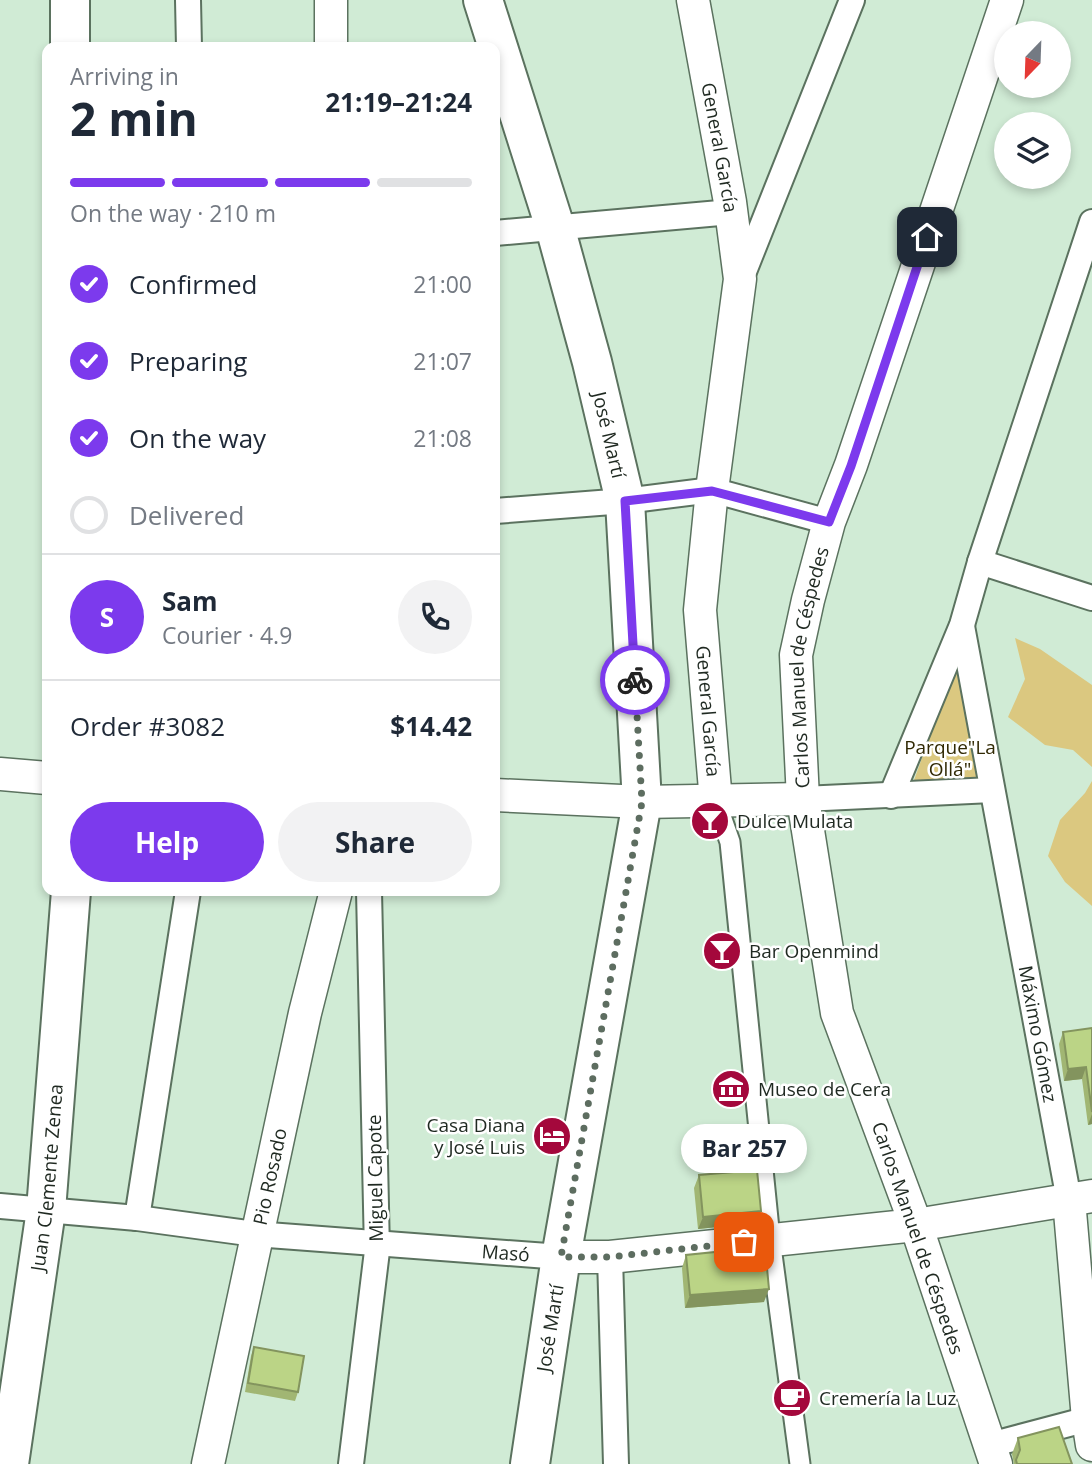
<!DOCTYPE html>
<html lang="en">
<head>
<meta charset="utf-8">
<style>
	:root { --surface:#fff; --page:#f2f2f3; --text:#1f2937; --muted:#747a83; --line:#e0e1e3; --accent:#7c3aed }
	body { margin:0; font-family:"Open Sans",sans-serif; background:var(--page); color:var(--text); height:100vh; display:flex; flex-direction:column; font-size:26px; white-space:nowrap }
	* { box-sizing:border-box; margin:0 }
	p { font-size:23px; color:var(--muted) }
	.icon { flex:none; width:38px; height:38px; fill:none; stroke:currentColor; stroke-width:2; stroke-linecap:round; stroke-linejoin:round }
	.map { position:relative; flex:1; overflow:hidden }
	.sheet { position:absolute; left:42px; top:42px; width:458px; height:854px; display:flex; flex-direction:column; background:var(--surface); border-radius:14px; box-shadow:0 4px 10px #0003 }
	.sheet>* { flex:none }
	.needle { width:46px; rotate:203deg }
	.tools { position:absolute; left:994px; top:21px; display:grid; gap:14px }
	.tools a { display:grid; place-items:center; width:77px; height:77px; border-radius:50%; background:var(--surface); box-shadow:0 4px 10px #0003; font-size:35px }
	.pin { position:absolute; display:grid; place-items:center; width:60px; height:60px; color:#fff; margin:-30px; border-radius:14px; box-shadow:0 4px 10px #0006 }
	.courier { position:absolute; display:grid; place-items:center; width:70px; height:70px; margin:-35px; border:5px solid #7c3aed; border-radius:50%; background:#fff; color:#222; box-shadow:0 2px 9px #0007 }
	.bubble { position:absolute; height:49px; border-radius:24px; background:var(--surface); box-shadow:0 4px 10px #0003; font-size:23px; font-weight:700; line-height:49px; text-align:center }
	.headline em { font-style:normal; font-weight:700 }
	.headline div { display:flex; flex-direction:column-reverse }
	.headline { display:flex; align-items:center; justify-content:space-between; height:119px; padding:0 28px }
	h1 { font-size:46px; font-weight:700; line-height:52px }
	.bar { display:grid; grid-template-columns:repeat(4,1fr); gap:10px 7px; align-content:center; height:84px; padding:0 28px }
	.bar i { height:9px; border-radius:5px; background:var(--line) }
	.bar .current { background:var(--accent) }
	.bar p { grid-column:span 4 }
	.line { display:flex; align-items:center; gap:18px; padding:0 28px; border-top:2px solid var(--line) }
	.line div { flex:1 }
	.round { display:grid; place-items:center; flex:none; width:74px; height:74px; border-radius:37px; background:var(--page) }
	ol { padding:0 28px; list-style:none }
	li { display:flex; align-items:center; gap:21px; height:77px }
	li p { margin-inline-start:auto }
	li .icon { padding:7px; border-radius:50%; background:var(--accent); color:#fff; stroke-width:4 }
	li:last-child { color:var(--muted) }
	li i { width:38px; height:38px; border:4px solid var(--line); border-radius:50% }
	.cta { display:flex; gap:14px; margin-top:auto; padding:14px 28px }
	.cta a { flex:1; height:80px; border-radius:42px; background:var(--accent); color:#fff; font-size:28px; font-weight:700; line-height:80px; text-align:center }
	.cta a+a { background:var(--page); color:var(--text) }
	.map>svg:first-child { display:block }
	.green { fill:#dbc880 }
	.lines { fill:none; stroke-linecap:round; stroke-linejoin:round }
	.pedestrian-casing { stroke:#5b725f; stroke-width:23 }
	.minor-casing { stroke:#5b725f; stroke-width:28 }
	.tertiary-casing { stroke:#5b725f; stroke-width:35 }
	.primary-casing { stroke:#5b725f; stroke-width:42 }
	.pedestrian { stroke:#fff; stroke-width:19 }
	.minor { stroke:#fff; stroke-width:24 }
	.tertiary { stroke:#fff; stroke-width:32 }
	.primary { stroke:#fff; stroke-width:38 }
	.wall { fill:#a1b673 }
	.shaded-wall { fill:#83945e }
	.building { fill:#bbd486; stroke:#83945e; stroke-width:2 }
	.done { stroke:#5d6d60; stroke-width:7; stroke-dasharray:0 12.6 }
	.route { stroke:#7c3aed; stroke-width:9 }
	.labels { text-anchor:middle; dominant-baseline:central; stroke-width:5; stroke-linejoin:round; paint-order:stroke }
	.street-label { font-size:19px; fill:#1f2921; stroke:#fff }
	.park-label { font-size:19px; fill:#312904; stroke:#fff }
	.poi-label { font-size:19px; fill:#1f2921; stroke:#fff; text-anchor:start }
</style>
</head>
<body>
<div class="map">
<svg width="1092" height="1464" viewBox="0 0 1092 1464">
	<rect width="100%" height="100%" fill="#d0ebd5"/>
	<path class="green" d="M1015 638 1040 649 1092 685V767L1073 750 1045 745 1008 717 1025 679Z
		M957 660 981 784 913 783Z
		M1092 781V906L1065 882 1048 856 1060 820 1085 793Z"/>
	<g class="lines">
		<defs>
			<path id="pedestrian" d="M716 802 730 842 770 1239 800 1464"/>
			<g id="minor">
				<path d="M188 0 189 47"/>
				<path d="M495 233 731 212"/>
				<path d="M741 279 852 0"/>
				<path d="M495 511 625 501 712 490 829 522"/>
				<path d="M980 562 1092 598"/>
				<path id="s1" d="M962 626 1069 1200"/>
				<path d="M891 796 962 625 980 562 1092 222"/>
				<path d="M803 799 992 790"/>
				<path id="s2" d="M0 1206 137 1218 255 1234 561 1257"/>
				<path d="M137 1218 188 891"/>
				<path d="M610 1257 616 1464"/>
				<path d="M990 1445 1088 1419"/>
				<path d="M351 1464 377 1251 369 891"/>
			</g>
			<g id="tertiary">
				<path d="M331 0V47"/>
				<path id="s3" d="M693 0 730 202 740 279 712 490 700 610 716 802"/>
				<path d="M0 774 47 778"/>
				<path d="M495 795 642 802 803 799"/>
				<path d="M1069 1200 1088 1419 1092 1445"/>
				<path d="M561 1257H610L916 1225 1092 1196"/>
				<path id="s4" d="M208 1464 305 1013 336 891"/>
				<path id="s5" d="M996 1464 916 1225 837 1013 803 799 796 655 808 600 829 522 851 465 1007 0"/>
			</g>
			<g id="primary">
				<path id="s6" d="M483 0 555 227 592 362 625 501 642 802 561 1257 530 1464"/>
				<path d="M70 47V0"/>
				<path id="s7" d="M9 1464 46 1210 71 891"/>
			</g>
		</defs>
		<use href="#pedestrian" class="pedestrian-casing"/>
		<use href="#minor" class="minor-casing"/>
		<use href="#tertiary" class="tertiary-casing"/>
		<use href="#primary" class="primary-casing"/>
		<use href="#pedestrian" class="pedestrian"/>
		<use href="#minor" class="minor"/>
		<use href="#tertiary" class="tertiary"/>
		<use href="#primary" class="primary"/>
	</g>
	<path class="wall" d="M1092 1028V1124L1088 1125 1082 1079 1064 1081 1059 1044 1063 1032Z
		M699 1175 756 1223 698 1229 694 1188Z
		M686 1255 764 1302 685 1308 682 1268Z
		M254 1347 298 1392 295 1401 245 1392 251 1356Z
		M1018 1438 1072 1464H1014L1012 1454Z"/>
	<path class="shaded-wall" d="M1086 1067 1082 1079 1064 1081 1068 1069Z
		M1092 1114V1124L1088 1125Z
		M761 1211 756 1223 698 1229 703 1217Z
		M769 1289 764 1302 685 1308 690 1295Z"/>
	<path class="building" d="M1092 1028V1112L1086 1067 1068 1069 1063 1032Z
		M757 1170 761 1211 703 1217 699 1175Z
		M765 1247 769 1289 690 1295 686 1255Z
		M254 1347 304 1356 298 1392 248 1383Z
		M1059 1427 1072 1464H1017L1016 1460 1020 1450 1018 1438Z"/>
	<g class="lines">
		<path class="done" d="M635 680 642 802 561 1257H610L744 1242"/>
		<path class="route" d="M635 680 625 501 712 491 829 522 851 466 927 237"/>
	</g>
	<defs>
		<symbol id="bar-disc" viewBox="-11 -11 22 22"><circle r="9.5" fill="#a4083c" stroke="#fff"/><path d="M-6-5H6L.8 .8V4.5H3.5V6h-7V4.5H-.8V.8Z" fill="#fff"/></symbol>
		<symbol id="museum-disc" viewBox="-11 -11 22 22"><circle r="9.5" fill="#a4083c" stroke="#fff"/><path d="M0-6L6-3V-2H-6V-3ZM-5-1h2V3h-2ZM-1-1h2V3h-2ZM3-1h2V3H3ZM-6 4H6V6H-6Z" fill="#fff"/></symbol>
		<symbol id="hotel-disc" viewBox="-11 -11 22 22"><circle r="9.5" fill="#a4083c" stroke="#fff"/><path d="M-6-4.5h1.5V1H6V5H4.5V3h-9V5H-6ZM-4 0a1.8 1.8 0 1 1 3.6 0ZM.5 0V-2.5h3Q6-2.5 6 0Z" fill="#fff"/></symbol>
		<symbol id="cafe-disc" viewBox="-11 -11 22 22"><circle r="9.5" fill="#a4083c" stroke="#fff"/><path d="M-5.5-4.5H6V0H3Q3 3.5 0 3.5H-2.5Q-5.5 3.5-5.5 0ZM3-3.2v2h1.7v-2ZM-6 4.5H4V6H-6Z" fill="#fff"/></symbol>
	</defs>
	<g fill-rule="evenodd">
		<use href="#bar-disc" x="688" y="799" width="44" height="44"/>
		<use href="#bar-disc" x="700" y="929" width="44" height="44"/>
		<use href="#museum-disc" x="709" y="1067" width="44" height="44"/>
		<use href="#hotel-disc" x="530" y="1114" width="44" height="44"/>
		<use href="#cafe-disc" x="770" y="1376" width="44" height="44"/>
	</g>
	<g class="labels">
		<g class="street-label">
			<text stroke="none"><textPath href="#s3" startOffset="150">General García</textPath></text>
			<text stroke="none"><textPath href="#s6" startOffset="453">José Martí</textPath></text>
			<text stroke="none"><textPath href="#s5" startOffset="828">Carlos Manuel de Céspedes</textPath></text>
			<text stroke="none"><textPath href="#s3" startOffset="718">General García</textPath></text>
			<text stroke="none"><textPath href="#s1" startOffset="415">Máximo Gómez</textPath></text>
			<text stroke="none"><textPath href="#s4" startOffset="294">Pio Rosado</textPath></text>
			<text stroke="none"><textPath href="#s7" startOffset="289">Juan Clemente Zenea</textPath></text>
			<text transform="translate(375 1178) rotate(-91)">Miguel Capote</text>
			<text transform="translate(918 1238) rotate(71)">Carlos Manuel de Céspedes</text>
			<text stroke="none"><textPath href="#s2" startOffset="508">Masó</textPath></text>
			<text transform="translate(550 1328) rotate(-81)">José Martí</text>
		</g>
		<g class="park-label">
			<text x="950" y="747">Parque"La<tspan x="950" dy="22">Ollá"</tspan></text>
		</g>
		<g class="poi-label">
			<text x="737" y="821">Dulce Mulata</text>
			<text x="749" y="951">Bar Openmind</text>
			<text x="758" y="1089">Museo de Cera</text>
			<text x="525" y="1125" text-anchor="end">Casa Diana<tspan x="525" dy="22">y José Luis</tspan></text>
			<text x="819" y="1398">Cremería la Luz</text>
		</g>
	</g>
</svg>
<div class="tools">
<a><svg class="needle" viewBox="-14 -14 28 28"><path d="M0-13l5 13h-10z" fill="#e53935"/><path d="M0 13l5-13h-10z" fill="#747a83"/></svg></a>
<a><svg class="icon" aria-label="layers" viewBox="0 0 24 24"><path d="M12 4l9 5-9 5-9-5zM3 14l9 5 9-5"/></svg></a>
</div>
<div class="pin" style="left:744px;top:1242px;background:#ea580c"><svg class="icon" aria-label="bag" viewBox="0 0 24 24"><path d="M5 8h14l-1 12H6zM9 8a3 3 0 0 1 6 0"/></svg></div>
<div class="pin" style="left:927px;top:237px;background:#1f2937"><svg class="icon" aria-label="home" viewBox="0 0 24 24"><path d="M3 11l9-7 9 7M6 9v11h12V9"/></svg></div>
<div class="courier" style="left:635px;top:680px"><svg class="icon" aria-label="bike" viewBox="0 0 24 24"><circle cx="6" cy="16" r="4"/><circle cx="18" cy="16" r="4"/><path d="M6 16l4-8h5l3 8M10 8l3 8H6M13 5h3"/></svg></div>
<div class="bubble" style="left:681px;top:1124px;width:126px">Bar 257</div>
<section class="sheet">
<div class="headline"><div><h1>2 min</h1><p>Arriving in</p></div><em>21:19–21:24</em></div>
<div class="bar"><i class="current"></i><i class="current"></i><i class="current"></i><i></i><p>On the way · 210 m</p></div>
<ol>
<li><svg class="icon" aria-label="check" viewBox="0 0 24 24"><path d="M5 12l5 5 9-10"/></svg>Confirmed<p>21:00</p></li>
<li><svg class="icon" aria-label="check" viewBox="0 0 24 24"><path d="M5 12l5 5 9-10"/></svg>Preparing<p>21:07</p></li>
<li><svg class="icon" aria-label="check" viewBox="0 0 24 24"><path d="M5 12l5 5 9-10"/></svg>On the way<p>21:08</p></li>
<li><i></i>Delivered</li>
</ol>
<div class="line" style="height:126px"><b class="round" style="background:var(--accent);color:#fff">S</b><div><b>Sam</b><p>Courier · 4.9</p></div><a class="round"><svg class="icon" aria-label="phone" viewBox="0 0 24 24"><path d="M5 4h4l2 5-3 2q2 4 5 5l2-3 5 2v4C11 20 4 13 5 4z"/></svg></a></div>
<div class="line" style="height:91px"><div>Order #3082</div><b>$14.42</b></div>
<div class="cta"><a>Help</a><a>Share</a></div>
</section>
</div>
</body>
</html>
